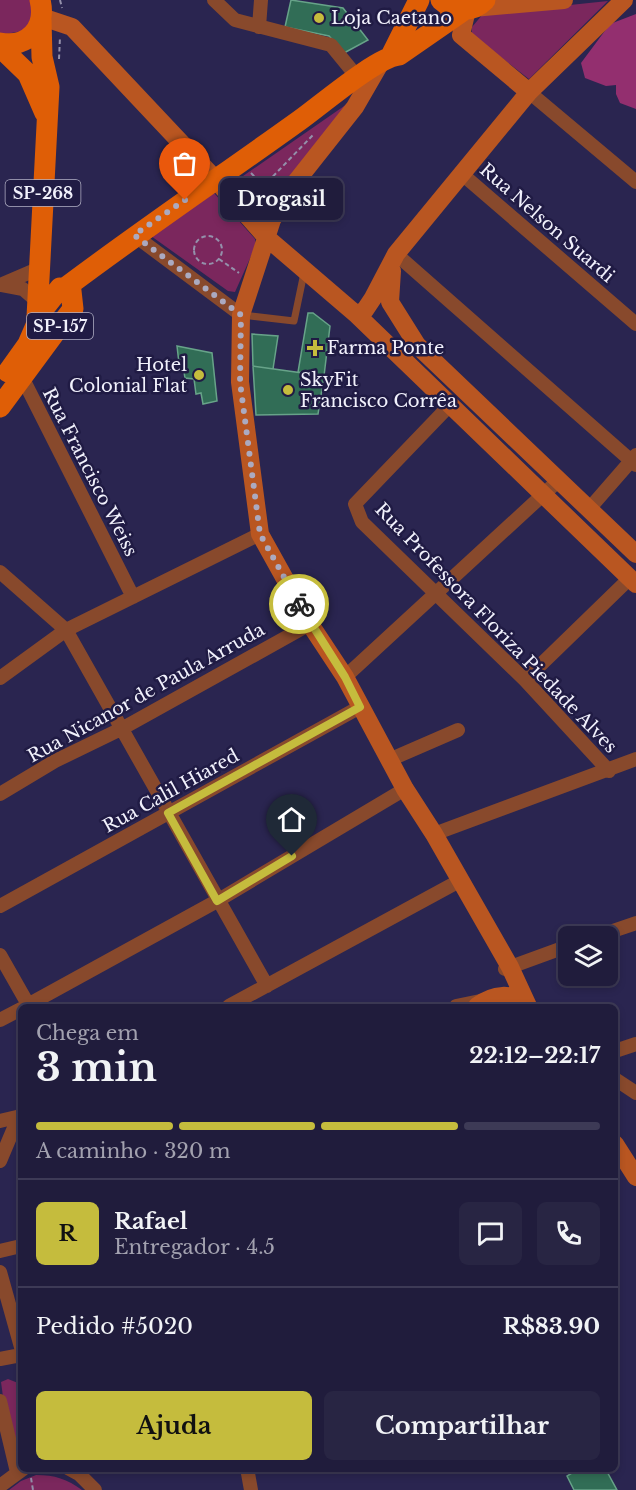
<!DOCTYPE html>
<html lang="pt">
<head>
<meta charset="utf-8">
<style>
	:root { --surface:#201c3c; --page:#282543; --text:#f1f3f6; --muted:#a2a1af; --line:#3d3a56; --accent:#c5bc3d }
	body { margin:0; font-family:"Libre Baskerville",serif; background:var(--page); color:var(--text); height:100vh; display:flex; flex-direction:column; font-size:22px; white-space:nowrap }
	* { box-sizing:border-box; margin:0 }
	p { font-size:20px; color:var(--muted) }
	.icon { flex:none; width:33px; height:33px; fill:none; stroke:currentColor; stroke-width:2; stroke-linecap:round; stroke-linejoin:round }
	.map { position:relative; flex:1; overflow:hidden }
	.drawer { position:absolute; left:18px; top:1004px; width:600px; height:468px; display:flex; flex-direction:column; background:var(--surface); border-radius:9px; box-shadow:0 3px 9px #0003,0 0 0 2px var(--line) }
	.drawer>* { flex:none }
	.fabs { position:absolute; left:558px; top:926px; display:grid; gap:12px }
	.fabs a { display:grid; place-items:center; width:60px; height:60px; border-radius:9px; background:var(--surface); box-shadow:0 3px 9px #0003,0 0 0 2px var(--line); font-size:30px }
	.pin { position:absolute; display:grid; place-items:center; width:51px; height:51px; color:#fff; margin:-62px -26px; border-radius:50% 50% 50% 0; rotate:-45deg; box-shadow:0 0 6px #0007 }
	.pin .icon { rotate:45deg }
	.courier { position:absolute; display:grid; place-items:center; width:60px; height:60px; margin:-30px; border:4px solid #c5bc3d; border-radius:50%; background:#fff; color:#222; box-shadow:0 2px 8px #0007 }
	.bubble { position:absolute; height:42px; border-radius:9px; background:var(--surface); box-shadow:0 3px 9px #0003,0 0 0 2px var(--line); font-size:20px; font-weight:800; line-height:42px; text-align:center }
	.headline em { font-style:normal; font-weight:800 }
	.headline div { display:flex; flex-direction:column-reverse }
	.headline { display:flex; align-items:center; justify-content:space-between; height:102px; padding:0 18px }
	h1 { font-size:39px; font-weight:800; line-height:45px }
	.bar { display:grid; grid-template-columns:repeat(4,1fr); gap:9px 6px; align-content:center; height:72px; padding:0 18px }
	.bar i { height:8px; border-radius:4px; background:var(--line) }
	.bar .selected { background:var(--accent) }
	.bar p { grid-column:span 4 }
	.line { display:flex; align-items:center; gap:15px; padding:0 18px; border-top:2px solid var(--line) }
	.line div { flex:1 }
	.round { display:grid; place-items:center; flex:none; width:63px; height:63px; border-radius:9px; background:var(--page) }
	.cta { display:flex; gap:12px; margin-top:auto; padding:12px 18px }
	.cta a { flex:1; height:69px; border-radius:9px; background:var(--accent); color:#111; font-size:24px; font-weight:800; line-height:69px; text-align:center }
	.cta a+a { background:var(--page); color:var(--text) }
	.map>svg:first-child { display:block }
	.green { fill:#7b275d }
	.forest { fill:#932f6f }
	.building { fill:#316d56; stroke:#67a389; stroke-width:1.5 }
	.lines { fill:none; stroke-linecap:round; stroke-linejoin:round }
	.path { stroke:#9491ab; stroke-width:2; stroke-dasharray:4.5 3; stroke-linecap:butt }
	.lane { stroke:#88492c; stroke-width:7 }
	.street { stroke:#88492c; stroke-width:14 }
	.secondary { stroke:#b95621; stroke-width:18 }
	.primary { stroke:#df5e06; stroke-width:21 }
	.done { stroke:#abaac0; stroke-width:6; stroke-dasharray:0 10.8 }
	.route { stroke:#c5bc3d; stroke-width:8 }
	.poi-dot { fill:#c5bc3d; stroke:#201b44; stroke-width:2 }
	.labels { text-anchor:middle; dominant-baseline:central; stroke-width:5; stroke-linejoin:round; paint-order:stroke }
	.shield { fill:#201b44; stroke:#b2b1c5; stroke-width:1.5 }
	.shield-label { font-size:16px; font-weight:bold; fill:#f1f1fc }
	.poi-label { font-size:18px; fill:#f1f1fc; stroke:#201b44; text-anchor:start }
	.street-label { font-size:18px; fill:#f1f1fc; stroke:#201b44 }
</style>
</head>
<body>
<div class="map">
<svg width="636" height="1490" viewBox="0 0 636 1490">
	<rect width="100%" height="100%" fill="#2a2550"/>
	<path class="green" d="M0 0H31L35 9 28 30 0 35Z
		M608 1 529 79 472 35V27L483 14Z
		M347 104 259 216 230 185Z
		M214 193 255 239 256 245 235 292 228 291 151 236Z
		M8 1379 18 1383 21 1397V1448L16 1446 4 1404 1 1382Z
		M36 1475C55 1475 67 1479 82 1490H9L21 1481Z"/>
	<path class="forest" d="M636 14V109L620 103 616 94V85L606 86 585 78 581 63 610 24Z"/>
	<path class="building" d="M291 0 343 8 368 40 344 53 329 36 285 27Z
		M308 313H313L330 326 324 376 298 372Z
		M252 334 278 336 273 369 253 366Z
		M177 346 212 353 217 401 203 404 201 393 196 394 194 379 185 378 184 372H180Z
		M253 366 324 376 318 414 256 415Z
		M580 1468H605L617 1490H574L567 1476Z"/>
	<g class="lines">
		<path class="path" d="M60 0 62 8
			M59 59 60 37
			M251 173 264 186
			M252 198 313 135
			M194 250a14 14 0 1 1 28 0a14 14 0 1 1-28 0Z
			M219 259 239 273
			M31 1478 33 1490"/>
		<path class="lane" d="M242 315 294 321 304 273"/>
		<path class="street" d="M214 0 235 20 331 45 358 78
			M259 27 261 0
			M529 92 636 182
			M462 174 636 324
			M134 235 241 315
			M396 254 636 465
			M0 285 40 268
			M2 285 23 289 38 302
			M17 373 22 377 133 597
			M450 405 355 504 362 522 525 680 609 771
			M589 509 636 455
			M0 572 66 630 267 986
			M345 677 559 480
			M0 678 66 630 260 534
			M525 680 630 578
			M389 760 458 730
			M0 794 55 761 123 728 310 624
			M434 834 636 759
			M0 906 360 707
			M598 936 636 923
			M0 955 29 1006
			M505 969 568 946
			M26 1006 217 901 405 789
			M229 1006 461 880
			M456 1006 485 1000
			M0 1020 21 1009
			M615 1051 636 1044
			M615 1079 636 1093
			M0 1121 21 1116
			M0 1161 19 1116
			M0 1251 21 1246
			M0 1272 21 1347
			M0 1359 21 1355
			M0 1401 17 1472
			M68 1468 79 1474 95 1490
			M247 1468 251 1490
			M0 1486 23 1469"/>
		<path class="secondary" d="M473 8 564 0
			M467 10 461 35 529 92
			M42 17 72 27 216 180 266 237 357 315 636 584
			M381 62 355 107 291 188 272 220 241 315 240 382 260 534 310 624 345 677 405 789 434 834 510 967 528 1006
			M392 271 390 302 417 345 636 554
			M357 315 365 310 373 298 396 254 529 92 624 0
			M477 1006C493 994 512 991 527 1006
			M615 1144 636 1177"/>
		<path class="primary" d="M441 0C454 12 472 13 485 0
			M0 43C28 48 47 28 40 0
			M0 47 28 74 45 113
			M391 56 419 0
			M60 288 71 291 73 309 59 327 44 326 37 317Z
			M65 288C142 230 222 176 300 120 321 105 377 57 399 55L464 10
			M37 317 49 87 42 57 41 20
			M8 372 28 344 38 321
			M0 407 59 327"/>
	</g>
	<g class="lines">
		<path class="done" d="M185 200 134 235 241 315 240 382 260 534 299 604"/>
		<path class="route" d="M292 856 217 901 168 813 360 707 345 677 299 604"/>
	</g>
	<g class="poi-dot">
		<circle cx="319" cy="18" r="6"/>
		<path d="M312 339h6v6h6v6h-6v6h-6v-6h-6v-6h6z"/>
		<circle cx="199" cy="375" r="6"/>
		<circle cx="288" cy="390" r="6"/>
	</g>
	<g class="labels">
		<g class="shield">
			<rect x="5.5" y="180" width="75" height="26" rx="4.5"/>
			<rect x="27" y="313" width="66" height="26" rx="4.5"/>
		</g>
		<g class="shield-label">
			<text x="43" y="193">SP-268</text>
			<text x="60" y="326">SP-157</text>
		</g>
		<g class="poi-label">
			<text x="331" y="18">Loja Caetano</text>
			<text x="327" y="348">Farma Ponte</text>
			<text x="187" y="365" text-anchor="end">Hotel<tspan x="187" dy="21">Colonial Flat</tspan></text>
			<text x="300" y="380">SkyFit<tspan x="300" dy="21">Francisco Corrêa</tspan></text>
		</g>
		<g class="street-label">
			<text transform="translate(547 223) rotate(41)">Rua Nelson Suardi</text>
			<text transform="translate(90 472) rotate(63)">Rua Francisco Weiss</text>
			<text transform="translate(496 628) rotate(46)">Rua Professora Floriza Piedade Alves</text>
			<text transform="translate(146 693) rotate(-29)">Rua Nicanor de Paula Arruda</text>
			<text transform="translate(171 791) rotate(-29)">Rua Calil Hiared</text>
		</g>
	</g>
</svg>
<div class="fabs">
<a><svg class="icon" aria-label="layers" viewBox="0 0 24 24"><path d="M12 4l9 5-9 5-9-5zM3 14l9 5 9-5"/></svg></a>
</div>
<div class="pin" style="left:185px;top:200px;background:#ea580c"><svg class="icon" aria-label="bag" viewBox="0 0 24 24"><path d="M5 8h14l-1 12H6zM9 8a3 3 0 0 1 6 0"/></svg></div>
<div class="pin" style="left:292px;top:856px;background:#1f2937"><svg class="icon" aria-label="home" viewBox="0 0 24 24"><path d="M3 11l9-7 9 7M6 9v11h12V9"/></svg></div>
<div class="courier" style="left:299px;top:604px"><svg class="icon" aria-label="bike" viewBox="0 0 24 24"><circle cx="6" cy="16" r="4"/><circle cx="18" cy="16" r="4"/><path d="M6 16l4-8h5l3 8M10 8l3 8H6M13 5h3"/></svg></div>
<div class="bubble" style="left:220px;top:178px;width:123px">Drogasil</div>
<section class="drawer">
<div class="headline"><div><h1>3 min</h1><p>Chega em</p></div><em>22:12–22:17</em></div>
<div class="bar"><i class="selected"></i><i class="selected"></i><i class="selected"></i><i></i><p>A caminho · 320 m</p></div>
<div class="line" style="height:108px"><b class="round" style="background:var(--accent);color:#111">R</b><div><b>Rafael</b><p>Entregador · 4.5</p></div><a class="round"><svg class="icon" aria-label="chat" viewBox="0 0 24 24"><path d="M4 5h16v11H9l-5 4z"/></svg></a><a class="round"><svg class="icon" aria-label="phone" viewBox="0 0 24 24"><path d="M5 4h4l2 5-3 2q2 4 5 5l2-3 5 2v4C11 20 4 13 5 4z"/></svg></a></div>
<div class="line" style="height:78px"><div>Pedido #5020</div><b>R$83.90</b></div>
<div class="cta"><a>Ajuda</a><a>Compartilhar</a></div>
</section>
</div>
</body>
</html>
